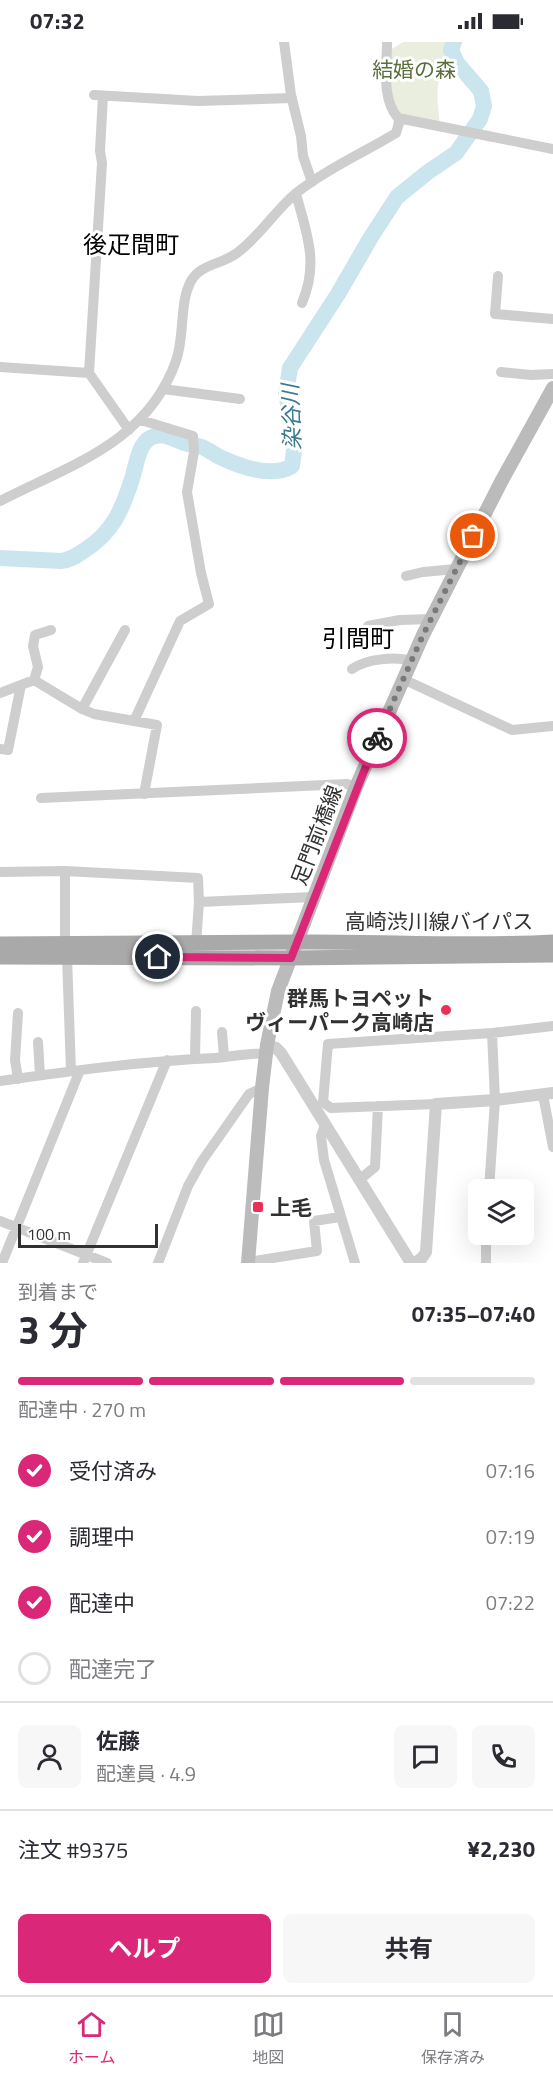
<!DOCTYPE html>
<html lang="ja">
<head>
<meta charset="utf-8">
<style>
	:root { --surface:#fff; --page:#f7f7f7; --text:#2b2b33; --muted:#7c7c81; --line:#e1e1e2; --accent:#db2777 }
	body { margin:0; font-family:"Titillium Web","Noto Sans JP",sans-serif; background:var(--page); color:var(--text); height:100vh; display:flex; flex-direction:column; font-size:22px; white-space:nowrap }
	* { box-sizing:border-box; margin:0 }
	p { font-size:20px; color:var(--muted) }
	.icon { flex:none; width:33px; height:33px; fill:none; stroke:currentColor; stroke-width:2; stroke-linecap:round; stroke-linejoin:round }
	.map { position:relative; height:1221px; overflow:hidden }
	.side { display:flex; flex-direction:column; background:var(--surface); flex:1 }
	.side>* { flex:none }
	.tools { position:absolute; left:468px; top:1137px; display:grid; gap:12px }
	.tools a { display:grid; place-items:center; width:66px; height:66px; border-radius:9px; background:var(--surface); box-shadow:0 6px 24px #0002; font-size:30px }
	.scale { position:absolute; left:18px; bottom:15px; width:140px; box-sizing:border-box; padding-left:6px; border:3px solid #313131; border-top:0; font-size:16px; line-height:21px; white-space:nowrap; color:#313131; -webkit-text-stroke:4px #fff; paint-order:stroke }
	.pin { position:absolute; display:grid; place-items:center; width:51px; height:51px; color:#fff; margin:-26px; border:3px solid #fff; border-radius:50%; box-shadow:0 2px 6px #0007 }
	.courier { position:absolute; display:grid; place-items:center; width:60px; height:60px; margin:-30px; border:4px solid #db2777; border-radius:50%; background:#fff; color:#222; box-shadow:0 2px 8px #0007 }
	.overview em { font-style:normal; font-weight:700 }
	.overview div { display:flex; flex-direction:column-reverse }
	.overview { display:flex; align-items:center; justify-content:space-between; height:102px; padding:0 18px }
	h1 { font-size:39px; font-weight:700; line-height:45px }
	.bar { display:grid; grid-template-columns:repeat(4,1fr); gap:9px 6px; align-content:center; height:72px; padding:0 18px }
	.bar i { height:8px; border-radius:4px; background:var(--line) }
	.bar .on { background:var(--accent) }
	.bar p { grid-column:span 4 }
	.line { display:flex; align-items:center; gap:15px; padding:0 18px; border-top:2px solid var(--line) }
	.line div { flex:1 }
	.round { display:grid; place-items:center; flex:none; width:63px; height:63px; border-radius:9px; background:var(--page) }
	ol { padding:0 18px; list-style:none }
	li { display:flex; align-items:center; gap:18px; height:66px }
	li p { margin-inline-start:auto }
	li .icon { padding:6px; border-radius:50%; background:var(--accent); color:#fff; stroke-width:4 }
	li:last-child { color:var(--muted) }
	li i { width:33px; height:33px; border:3px solid var(--line); border-radius:50% }
	.action { display:flex; gap:12px; margin-top:auto; padding:12px 18px }
	.action a { flex:1; height:69px; border-radius:9px; background:var(--accent); color:#fff; font-size:24px; font-weight:700; line-height:69px; text-align:center }
	.action a+a { background:var(--page); color:var(--text) }
	.status { display:flex; justify-content:space-between; align-items:center; height:42px; padding:0 30px; background:var(--surface); direction:ltr }
	.status svg { height:16px; fill:currentColor }
	.tab-bar { display:flex; justify-content:space-around; align-items:center; height:84px; border-top:2px solid var(--line); background:var(--surface); font-size:16px; color:var(--muted) }
	.tab-bar a { display:grid; justify-items:center; gap:3px }
	.tab-bar .on { color:var(--accent) }
	.map>svg:first-child { display:block }
	.green { fill:#e9eedf }
	.lines { fill:none; stroke-linecap:round; stroke-linejoin:round }
	.river { stroke:#cbe5ee; stroke-width:16 }
	.minor { stroke:#cecece; stroke-width:10 }
	.tertiary { stroke:#cecece; stroke-width:12 }
	.secondary { stroke:#bbb; stroke-width:14 }
	.primary { stroke:#a9a9a9; stroke-width:15 }
	.done { stroke:#797979; stroke-width:6; stroke-dasharray:0 10.8 }
	.route { stroke:#db2777; stroke-width:8 }
	.poi-dot { fill:#eb2f56; stroke:#fff; stroke-width:2 }
	.labels { text-anchor:middle; dominant-baseline:central; stroke-width:6; stroke-linejoin:round; paint-order:stroke }
	.park-label { font-size:21px; fill:#5a6f3c; stroke:#fff }
	.street-label { font-size:21px; fill:#313131; stroke:#fff }
	.poi-label { font-size:21px; font-weight:bold; fill:#313131; stroke:#fff; text-anchor:end }
	.water-label { font-size:22px; font-style:italic; fill:#397a90; stroke:#fff }
	.quarter-label { font-size:24px; fill:#000; stroke:#fff }
</style>
</head>
<body>
<div class="status"><b>07:32</b><svg viewBox="0 0 49 12"><path d="M0 12V9h3v3zM5 12V6h3v6zM10 12V3h3v9zM15 12V0h3v12zM26 1h20v11H26zM47 4h2v5h-2z"/></svg></div>
<div class="map">
<svg width="553" height="1221" viewBox="0 0 553 1221">
	<rect width="100%" height="100%" fill="#fff"/>
	<path class="green" d="M403 0H454L451 8 446 12 447 26C432 36 439 67 440 84L398 76 391 67 387 10Z"/>
	<g class="lines">
		<path class="river" d="M0 516 61 519C71 518 77 513 85 508 113 490 122 468 132 437 136 425 138 403 150 396 162 389 173 397 184 401 190 403 196 403 202 405 209 408 215 413 222 416 241 425 273 436 292 424L295 401 286 351 290 326 338 252 371 195 397 155 428 130 456 111 480 77 484 64 481 49 457 21 451 8 454 0"/>
		<path class="minor" d="M284 0 291 53 301 94 303 114 312 140
			M387 0C387 25 381 56 398 76L553 107
			M94 53 198 59 292 56
			M296 152C307 192 319 221 302 261
			M498 234 495 272 553 277
			M0 325 89 331 129 388
			M501 330 531 333 553 332
			M89 331 102 121 100 109 103 54
			M163 347 240 357
			M0 459C70 423 147 401 176 319 185 294 179 261 191 239 200 222 223 222 237 211 259 195 274 170 295 152 325 128 363 111 396 91L399 81 398 76
			M406 534 423 530 456 527
			M368 584 400 578 432 577
			M352 627C366 617 395 614 412 619
			M403 637 512 688 553 684
			M34 638 38 625 33 604 35 593 51 588
			M0 651 34 638 82 667 94 672 157 683 144 752
			M82 667 125 588
			M134 679 180 579 209 562 201 531 187 450 194 410 193 394 141 378
			M0 707 8 708 21 643
			M41 756 347 742 356 745
			M0 830 65 829 198 836 199 860 314 855
			M65 902V829
			M196 902 199 860
			M67 915 71 1029
			M222 990 224 1015
			M38 1000 40 1033
			M195 1017 196 969
			M18 1037 15 1018 18 971
			M0 1039C72 1029 143 1019 215 1016 233 1015 248 1010 266 1012
			M543 1053 553 1105
			M436 1062 331 1066 323 1060 328 1002 492 991 553 984
			M325 1083 321 1094 324 1118 355 1221
			M359 1138 375 1125 378 1064
			M489 1148 495 1058 492 991
			M0 1179 107 1221
			M248 1220 317 1209 314 1179 340 1175
			M2 1221 80 1028
			M83 1221 167 1018
			M158 1221 188 1144 202 1119 249 1052 262 1046
			M486 1221V1192"/>
		<path class="tertiary" d="M267 1003 276 1006 281 1011 411 1221
			M415 1221 422 1216 426 1210 436 1062 495 1058 553 1051"/>
		<path class="secondary" d="M248 1221 262 1046 267 1003 278 949 356 745 423 593 501 440 553 346"/>
		<path class="primary" d="M0 902C99 902 198 900 297 900 382 899 468 905 553 900
			M0 915 291 916 553 913"/>
	</g>
	<g class="lines">
		<path class="done" d="M377 696 423 593 473 494"/>
		<path class="route" d="M158 915 291 916 377 696"/>
	</g>
	<g class="poi-dot">
		<circle cx="446" cy="968" r="6"/>
		<rect x="252" y="1159" width="12" height="12" rx="3"/>
	</g>
	<g class="labels">
		<g class="park-label">
			<text x="414" y="27">結婚の森</text>
		</g>
		<g class="street-label">
			<text transform="translate(316 793) rotate(-69)">足門前橋線</text>
			<text x="439" y="879">高崎渋川線バイパス</text>
		</g>
		<g class="poi-label">
			<text x="434" y="956">群馬トヨペット<tspan x="434" dy="24">ヴィーパーク高崎店</tspan></text>
			<text x="270" y="1165" text-anchor="start">上毛</text>
		</g>
		<g class="water-label">
			<text transform="translate(291 375) rotate(-92)">染谷川</text>
		</g>
		<g class="quarter-label">
			<text x="131" y="202">後疋間町</text>
			<text x="358" y="596">引間町</text>
		</g>
	</g>
</svg>
<div class="tools">
<a><svg class="icon" aria-label="layers" viewBox="0 0 24 24"><path d="M12 4l9 5-9 5-9-5zM3 14l9 5 9-5"/></svg></a>
</div>
<div class="scale">100 m</div>
<div class="pin" style="left:473px;top:494px;background:#ea580c"><svg class="icon" aria-label="bag" viewBox="0 0 24 24"><path d="M5 8h14l-1 12H6zM9 8a3 3 0 0 1 6 0"/></svg></div>
<div class="pin" style="left:158px;top:915px;background:#1f2937"><svg class="icon" aria-label="home" viewBox="0 0 24 24"><path d="M3 11l9-7 9 7M6 9v11h12V9"/></svg></div>
<div class="courier" style="left:377px;top:696px"><svg class="icon" aria-label="bike" viewBox="0 0 24 24"><circle cx="6" cy="16" r="4"/><circle cx="18" cy="16" r="4"/><path d="M6 16l4-8h5l3 8M10 8l3 8H6M13 5h3"/></svg></div>
</div>
<section class="side">
<div class="overview"><div><h1>3 分</h1><p>到着まで</p></div><em>07:35–07:40</em></div>
<div class="bar"><i class="on"></i><i class="on"></i><i class="on"></i><i></i><p>配達中 · 270 m</p></div>
<ol>
<li><svg class="icon" aria-label="check" viewBox="0 0 24 24"><path d="M5 12l5 5 9-10"/></svg>受付済み<p>07:16</p></li>
<li><svg class="icon" aria-label="check" viewBox="0 0 24 24"><path d="M5 12l5 5 9-10"/></svg>調理中<p>07:19</p></li>
<li><svg class="icon" aria-label="check" viewBox="0 0 24 24"><path d="M5 12l5 5 9-10"/></svg>配達中<p>07:22</p></li>
<li><i></i>配達完了</li>
</ol>
<div class="line" style="height:108px"><a class="round"><svg class="icon" aria-label="person" viewBox="0 0 24 24"><circle cx="12" cy="8" r="4"/><path d="M4 21q1-7 8-7t8 7"/></svg></a><div><b>佐藤</b><p>配達員 · 4.9</p></div><a class="round"><svg class="icon" aria-label="chat" viewBox="0 0 24 24"><path d="M4 5h16v11H9l-5 4z"/></svg></a><a class="round"><svg class="icon" aria-label="phone" viewBox="0 0 24 24"><path d="M5 4h4l2 5-3 2q2 4 5 5l2-3 5 2v4C11 20 4 13 5 4z"/></svg></a></div>
<div class="line" style="height:78px"><div>注文 #9375</div><b>¥2,230</b></div>
<div class="action"><a>ヘルプ</a><a>共有</a></div>
</section>
<nav class="tab-bar">
<a class="on"><svg class="icon" aria-label="home" viewBox="0 0 24 24"><path d="M3 11l9-7 9 7M6 9v11h12V9"/></svg>ホーム</a>
<a><svg class="icon" aria-label="map" viewBox="0 0 24 24"><path d="M3 6l6-2 6 2 6-2v14l-6 2-6-2-6 2zM9 4v14M15 6v14"/></svg>地図</a>
<a><svg class="icon" aria-label="saved" viewBox="0 0 24 24"><path d="M7 4h10v16l-5-4-5 4z"/></svg>保存済み</a>
</nav>
</body>
</html>
